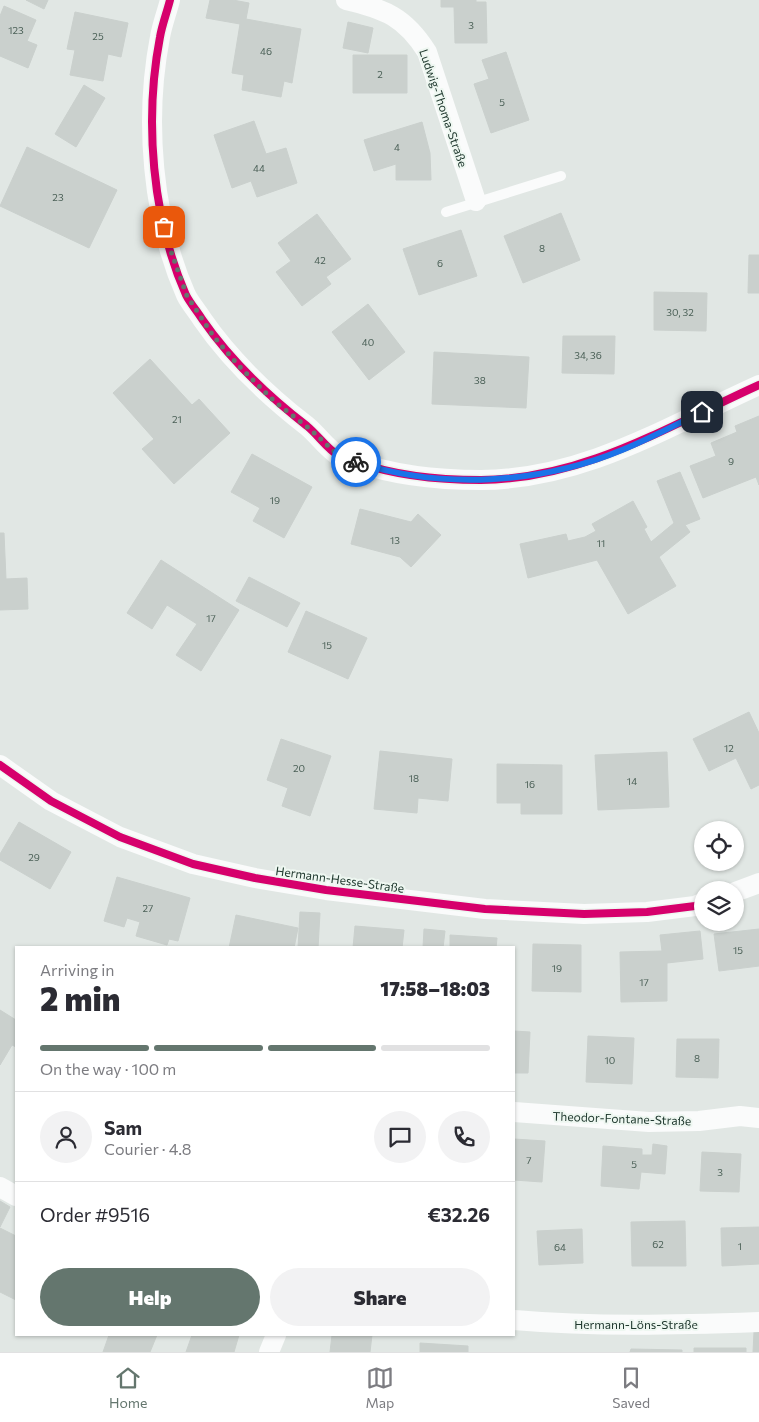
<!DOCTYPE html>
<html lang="en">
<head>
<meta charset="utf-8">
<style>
	:root { --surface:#fff; --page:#f2f2f3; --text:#2b2b33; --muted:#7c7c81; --line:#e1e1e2; --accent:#64766e }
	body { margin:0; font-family:Commissioner,sans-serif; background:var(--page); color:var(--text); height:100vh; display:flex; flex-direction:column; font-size:19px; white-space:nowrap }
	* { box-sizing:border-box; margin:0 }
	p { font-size:16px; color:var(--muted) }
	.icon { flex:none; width:28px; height:28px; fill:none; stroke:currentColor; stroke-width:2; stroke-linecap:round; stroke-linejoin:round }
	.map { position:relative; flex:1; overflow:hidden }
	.panel { position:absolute; left:15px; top:946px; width:500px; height:390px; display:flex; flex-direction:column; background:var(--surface); border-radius:0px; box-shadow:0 1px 4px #0004 }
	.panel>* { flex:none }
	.buttons { position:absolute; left:694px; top:821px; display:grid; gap:10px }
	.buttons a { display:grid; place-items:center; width:50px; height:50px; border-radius:50%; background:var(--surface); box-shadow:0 1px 4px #0004; font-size:25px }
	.pin { position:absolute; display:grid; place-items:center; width:42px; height:42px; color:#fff; margin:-21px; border-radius:10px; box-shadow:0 2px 8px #0006 }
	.courier { position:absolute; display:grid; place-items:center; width:50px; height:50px; margin:-25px; border:4px solid #1a73e8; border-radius:50%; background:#fff; color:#222; box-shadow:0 1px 6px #0007 }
	.summary em { font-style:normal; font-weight:800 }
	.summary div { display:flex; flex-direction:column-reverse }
	.summary { display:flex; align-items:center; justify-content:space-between; height:85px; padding:0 25px }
	h1 { font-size:32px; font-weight:800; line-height:38px }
	.bar { display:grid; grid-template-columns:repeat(4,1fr); gap:8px 5px; align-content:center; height:60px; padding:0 25px }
	.bar i { height:6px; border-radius:4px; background:var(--line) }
	.bar .on { background:var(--accent) }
	.bar p { grid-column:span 4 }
	.line { display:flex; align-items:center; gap:12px; padding:0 25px; border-top:1px solid var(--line) }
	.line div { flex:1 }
	.round { display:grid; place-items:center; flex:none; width:52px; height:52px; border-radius:26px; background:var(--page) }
	.button { display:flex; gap:10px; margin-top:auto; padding:10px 25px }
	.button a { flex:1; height:58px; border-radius:30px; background:var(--accent); color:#fff; font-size:20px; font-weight:800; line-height:58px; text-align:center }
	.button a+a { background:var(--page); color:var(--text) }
	.tab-bar { display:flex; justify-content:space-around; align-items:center; height:70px; border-top:1px solid var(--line); background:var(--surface); font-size:14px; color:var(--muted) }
	.tab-bar a { display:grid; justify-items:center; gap:2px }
	.tab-bar .on { color:var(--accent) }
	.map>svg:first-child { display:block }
	.building { fill:#cad0cd; stroke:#cad0cd }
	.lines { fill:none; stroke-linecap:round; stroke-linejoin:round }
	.service { stroke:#fafbfb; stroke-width:10 }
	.minor { stroke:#fafbfb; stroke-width:20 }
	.cycleway-casing { stroke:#eef7f1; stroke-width:11 }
	.cycleway { stroke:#d6006c; stroke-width:8 }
	.done { stroke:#64766e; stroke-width:5; stroke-dasharray:0 9 }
	.route { stroke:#1a73e8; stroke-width:6 }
	.labels { text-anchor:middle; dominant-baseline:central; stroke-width:4; stroke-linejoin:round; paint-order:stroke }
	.number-label { font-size:10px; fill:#4b6057 }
	.street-label { font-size:12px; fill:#20392f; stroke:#eef7f1 }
</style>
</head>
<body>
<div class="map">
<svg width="759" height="1352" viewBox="0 0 759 1352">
	<rect width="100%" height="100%" fill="#e1e7e4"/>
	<path class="building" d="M26 0H48L44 9Z
		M210 0H233L249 3 246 19 301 29 292 83 284 81 281 97 242 90 244 75 232 73 240 24 206 18Z
		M441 0H476V2H486L487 43H455L454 7H441Z
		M4 6 36 20 27 41 37 45 28 68 0 56V16Z
		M75 12 128 23 121 57 108 54 103 81 70 75 75 50 67 49Z
		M348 22 373 28 368 53 343 48Z
		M506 52 529 120 491 133 474 84 489 79 482 60Z
		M353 55H407V93H353Z
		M84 85 105 98 76 147 55 134Z
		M254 121 266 154 286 148 297 183 257 197 251 181 232 188 214 135Z
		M422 122 430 153 431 180H396V164L374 171 364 140Z
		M27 147 117 190 89 248 0 206Z
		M561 213 580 260 523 283 504 236Z
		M317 214 351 259 326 277 331 284 302 306 276 272 291 261 278 243Z
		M461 230 477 276 419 295 403 249Z
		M749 255H759V293H748Z
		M654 292 707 293 706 331 654 330Z
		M368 304 405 352 369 380 332 332Z
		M563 336H615L614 374 562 373Z
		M434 352 529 357 526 408 432 404Z
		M150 359 192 405 199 399 230 433 174 484 142 449 154 439 113 393Z
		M759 416V485L756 477 703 498 690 466 716 456 711 443 737 432 735 426Z
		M252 454 312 487 284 538 253 521 260 508 231 492Z
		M680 472 700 519 685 525 690 532 659 557 676 586 628 614 597 560 528 578 520 544 566 534 568 541 585 537 596 531 592 524 633 501 647 527 644 529 651 542 674 523 657 481Z
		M360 509 411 522 418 514 441 535 411 567 400 557 351 544Z
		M0 533H4L6 579 27 578 28 609 0 610Z
		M161 560 239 610 201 671 176 655 197 624 167 605 152 629 127 613Z
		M249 577 300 603 287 627 236 601Z
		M306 611 367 638 348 679 288 652Z
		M749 712 759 733V785L751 789 736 758 709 771 693 739Z
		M281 739 331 756 310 816 282 806 288 788 267 780Z
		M380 751 452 759 448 801 418 798 417 813 374 809Z
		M667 752 669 807 598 810 595 755Z
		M497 764 562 765V814H521V803H497Z
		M19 822 71 852 50 889 0 860V854Z
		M117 877 190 898 178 941 169 939 167 945 136 936 140 922 127 918 124 927 104 921Z
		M300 912 320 913 318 948H298Z
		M236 915 298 928 294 948H229Z
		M355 926 404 930 402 948H353Z
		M424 929 445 931 443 948H423Z
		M759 929V966L719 971 714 934Z
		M700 931 703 959 667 963V1001L621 1002 620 952 662 951 660 935Z
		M450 935 497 938 496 948H450Z
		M533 944 581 945V992L532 991Z
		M0 1010 16 1020V1047L12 1045 0 1065Z
		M514 1031 530 1032 528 1073H514Z
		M588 1036 634 1038 632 1084 586 1082Z
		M677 1039H719L718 1078 676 1077Z
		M514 1139 545 1141 542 1182 514 1180Z
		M653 1144 667 1146 665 1174 641 1172 639 1189 601 1186 603 1146 642 1149V1155H652Z
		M702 1152 741 1154 739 1192 700 1191Z
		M0 1201 10 1207 0 1227Z
		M685 1221 686 1266H632L631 1222Z
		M759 1227V1264L722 1266 721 1228Z
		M0 1228 16 1236V1300L0 1292Z
		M582 1229 583 1263 539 1265 537 1231Z
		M754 1332H759V1352H753Z
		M109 1335H157L150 1352H103Z
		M192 1335H239L234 1352H186Z
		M332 1335H372L370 1352H330Z
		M420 1343 468 1346V1352H420Z
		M694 1348H746V1352H694Z
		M631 1349 682 1350V1352H630Z"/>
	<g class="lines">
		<path class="service" d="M446 212 561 176"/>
		<path class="minor" d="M170 0C167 12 162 25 160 37 144 120 152 218 186 295 190 303 197 311 202 319 231 361 267 395 307 426 318 435 327 449 339 456 344 459 351 461 357 462 396 476 440 480 481 480 585 479 668 426 759 385
			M346 0C385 9 405 17 427 52L476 201
			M0 765 51 801 120 837 193 864 255 878 326 890 485 909 584 914 647 912 695 906 702 903
			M735 892 759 883
			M514 1112 649 1122 699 1121 740 1116 759 1118
			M0 1187 16 1196
			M514 1320C595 1327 677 1325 759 1322
			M269 1352 276 1335"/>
		<defs>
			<path id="cycleway" d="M170 0C167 12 162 25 160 37 144 120 152 218 186 295 190 303 197 311 202 319 231 361 267 395 307 426 318 435 327 449 339 456 344 459 351 461 357 462 396 476 440 480 481 480 585 479 668 426 759 385
				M0 765 51 801 120 837 193 864 255 878 326 890 485 909 584 914 647 912 695 906 702 903"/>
		</defs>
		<use href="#cycleway" class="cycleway-casing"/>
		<use href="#cycleway" class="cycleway"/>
	</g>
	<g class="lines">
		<path class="done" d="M164 227 168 243 187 296 214 337 238 365 274 401 311 430 339 456 356 462"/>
		<path class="route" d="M356 462C442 490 540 484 622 450 649 439 675 425 702 412"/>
	</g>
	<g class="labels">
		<g class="number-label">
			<text x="471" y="25">3</text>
			<text x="16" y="30">123</text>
			<text x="98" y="36">25</text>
			<text x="266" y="51">46</text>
			<text x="380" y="74">2</text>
			<text x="502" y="102">5</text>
			<text x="397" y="147">4</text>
			<text x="259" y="168">44</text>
			<text x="58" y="197">23</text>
			<text x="542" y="248">8</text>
			<text x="320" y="260">42</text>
			<text x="440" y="263">6</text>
			<text x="680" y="312">30, 32</text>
			<text x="368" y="342">40</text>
			<text x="588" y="355">34, 36</text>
			<text x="480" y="380">38</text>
			<text x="177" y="419">21</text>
			<text x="731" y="461">9</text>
			<text x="275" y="500">19</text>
			<text x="395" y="540">13</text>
			<text x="601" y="543">11</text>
			<text x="211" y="618">17</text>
			<text x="327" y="645">15</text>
			<text x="729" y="748">12</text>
			<text x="299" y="768">20</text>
			<text x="414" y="778">18</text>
			<text x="632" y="781">14</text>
			<text x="530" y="784">16</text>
			<text x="34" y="857">29</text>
			<text x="148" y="908">27</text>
			<text x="738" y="950">15</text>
			<text x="557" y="968">19</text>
			<text x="644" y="982">17</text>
			<text x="697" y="1058">8</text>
			<text x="610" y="1060">10</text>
			<text x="529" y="1160">7</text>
			<text x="634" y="1164">5</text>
			<text x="720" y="1172">3</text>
			<text x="658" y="1244">62</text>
			<text x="740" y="1246">1</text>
			<text x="560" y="1247">64</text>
		</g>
		<g class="street-label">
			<text transform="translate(444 108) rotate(71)">Ludwig-Thoma-Straße</text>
			<text transform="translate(340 879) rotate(8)">Hermann-Hesse-Straße</text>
			<text transform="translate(622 1118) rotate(2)">Theodor-Fontane-Straße</text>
			<text x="636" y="1324">Hermann-Löns-Straße</text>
		</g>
	</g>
</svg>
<div class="buttons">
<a><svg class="icon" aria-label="locate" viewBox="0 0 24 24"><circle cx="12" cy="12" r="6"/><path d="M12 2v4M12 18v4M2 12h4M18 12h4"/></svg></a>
<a><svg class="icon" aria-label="layers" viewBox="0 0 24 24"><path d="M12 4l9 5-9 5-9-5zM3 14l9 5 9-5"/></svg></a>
</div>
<div class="pin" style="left:164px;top:227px;background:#ea580c"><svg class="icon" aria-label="bag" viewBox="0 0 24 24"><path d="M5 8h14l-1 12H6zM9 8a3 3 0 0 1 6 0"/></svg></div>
<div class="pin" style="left:702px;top:412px;background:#1f2937"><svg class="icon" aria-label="home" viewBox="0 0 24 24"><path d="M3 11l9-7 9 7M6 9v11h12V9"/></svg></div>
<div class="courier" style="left:356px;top:462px"><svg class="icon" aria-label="bike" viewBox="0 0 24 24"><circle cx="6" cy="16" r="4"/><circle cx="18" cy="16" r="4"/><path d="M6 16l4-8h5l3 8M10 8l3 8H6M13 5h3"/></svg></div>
<section class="panel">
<div class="summary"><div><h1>2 min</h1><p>Arriving in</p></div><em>17:58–18:03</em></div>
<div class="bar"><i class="on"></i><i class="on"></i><i class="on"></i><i></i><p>On the way · 100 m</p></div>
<div class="line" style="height:90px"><a class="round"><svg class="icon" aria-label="person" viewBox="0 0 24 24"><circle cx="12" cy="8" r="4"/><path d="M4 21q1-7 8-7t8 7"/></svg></a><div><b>Sam</b><p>Courier · 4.8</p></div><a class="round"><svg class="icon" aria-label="chat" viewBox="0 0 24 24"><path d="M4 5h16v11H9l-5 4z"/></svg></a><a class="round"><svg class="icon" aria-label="phone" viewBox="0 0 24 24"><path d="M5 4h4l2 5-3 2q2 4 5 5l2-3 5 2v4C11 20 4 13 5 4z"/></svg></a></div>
<div class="line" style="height:65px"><div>Order #9516</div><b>€32.26</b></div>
<div class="button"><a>Help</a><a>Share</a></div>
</section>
</div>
<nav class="tab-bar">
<a class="on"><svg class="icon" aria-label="home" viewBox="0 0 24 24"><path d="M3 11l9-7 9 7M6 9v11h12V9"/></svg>Home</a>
<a><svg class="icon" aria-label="map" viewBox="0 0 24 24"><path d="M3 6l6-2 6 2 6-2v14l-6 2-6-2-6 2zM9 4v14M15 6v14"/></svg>Map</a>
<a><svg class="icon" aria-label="saved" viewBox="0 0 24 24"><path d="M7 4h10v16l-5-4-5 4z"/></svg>Saved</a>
</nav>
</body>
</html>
